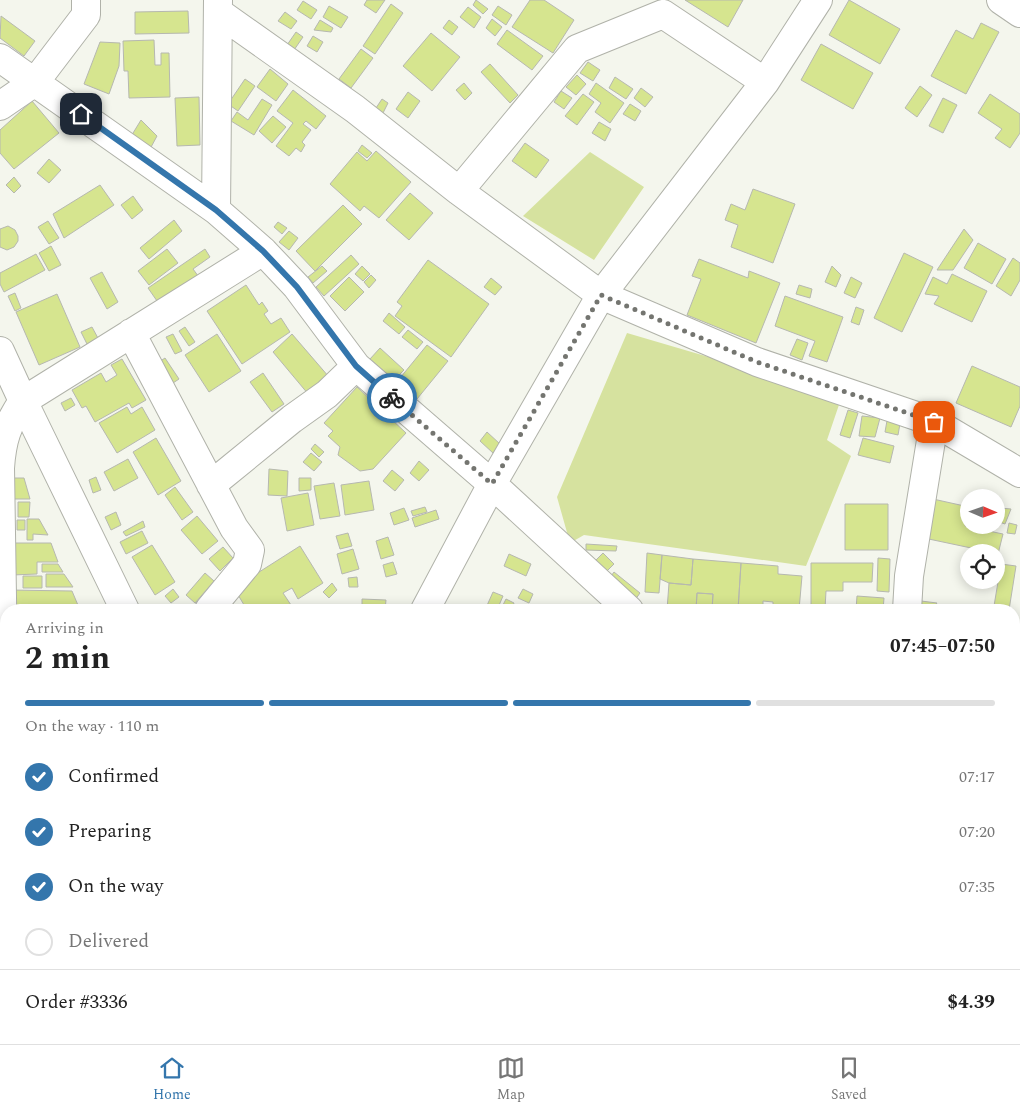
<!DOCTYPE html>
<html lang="en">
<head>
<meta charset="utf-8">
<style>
	:root { --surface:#fff; --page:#f2f2f2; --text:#222; --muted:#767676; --line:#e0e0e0; --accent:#3476ac }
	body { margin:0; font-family:Spectral,serif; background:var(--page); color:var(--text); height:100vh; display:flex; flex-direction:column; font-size:19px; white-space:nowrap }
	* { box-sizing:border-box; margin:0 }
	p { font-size:16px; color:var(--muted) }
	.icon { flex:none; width:28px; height:28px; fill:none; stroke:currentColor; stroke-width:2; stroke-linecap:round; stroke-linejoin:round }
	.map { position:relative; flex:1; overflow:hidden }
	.drawer { position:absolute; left:0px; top:604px; width:1020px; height:441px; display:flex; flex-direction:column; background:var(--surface); border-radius:20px 20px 0 0; box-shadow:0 2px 12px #0003 }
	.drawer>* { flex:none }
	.needle { width:32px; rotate:92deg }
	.tools { position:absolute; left:960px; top:489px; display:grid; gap:10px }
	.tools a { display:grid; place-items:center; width:45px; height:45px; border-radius:50%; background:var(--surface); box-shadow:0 2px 12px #0003; font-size:25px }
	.pin { position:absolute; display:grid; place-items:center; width:42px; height:42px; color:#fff; margin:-21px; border-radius:10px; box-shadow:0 2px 8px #0006 }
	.courier { position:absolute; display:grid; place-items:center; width:50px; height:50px; margin:-25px; border:4px solid #3476ac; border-radius:50%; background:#fff; color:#222; box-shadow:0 1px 6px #0007 }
	.overview em { font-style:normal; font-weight:700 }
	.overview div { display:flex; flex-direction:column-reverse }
	.overview { display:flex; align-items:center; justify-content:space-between; height:85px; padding:0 25px }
	h1 { font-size:32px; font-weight:700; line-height:38px }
	.bar { display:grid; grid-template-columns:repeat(4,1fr); gap:8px 5px; align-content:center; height:60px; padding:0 25px }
	.bar i { height:6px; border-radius:4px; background:var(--line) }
	.bar .on { background:var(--accent) }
	.bar p { grid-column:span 4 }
	.line { display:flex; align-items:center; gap:12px; padding:0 25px; border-top:1px solid var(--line) }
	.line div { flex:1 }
	ol { padding:0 25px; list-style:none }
	li { display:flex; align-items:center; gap:15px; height:55px }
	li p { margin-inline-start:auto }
	li .icon { padding:5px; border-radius:50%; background:var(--accent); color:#fff; stroke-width:4 }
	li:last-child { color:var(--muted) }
	li i { width:28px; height:28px; border:2px solid var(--line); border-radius:50% }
	.menu { display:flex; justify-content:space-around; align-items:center; height:70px; border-top:1px solid var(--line); background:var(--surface); font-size:14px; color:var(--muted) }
	.menu a { display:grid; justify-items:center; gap:2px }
	.menu .on { color:var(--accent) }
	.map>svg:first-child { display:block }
	.green { fill:#d6e29f }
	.building { fill:#d6e58f; stroke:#b6b8b0 }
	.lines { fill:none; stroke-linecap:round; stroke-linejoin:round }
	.minor-casing { stroke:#b0b2a9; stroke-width:30 }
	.minor { stroke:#fff; stroke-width:28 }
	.done { stroke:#747570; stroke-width:5; stroke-dasharray:0 9 }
	.route { stroke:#3476ac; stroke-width:6 }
</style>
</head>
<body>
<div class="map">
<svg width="1020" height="1044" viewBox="0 0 1020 1044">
	<rect width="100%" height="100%" fill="#f4f6ed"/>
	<path class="green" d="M590 152 644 187 594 260 523 216Z
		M627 333 842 396 827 440 851 456 806 566 584 535 570 543 557 497Z"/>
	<path class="building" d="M367 0H385L376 13 364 5Z
		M476 0 488 9 483 14 473 5Z
		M530 0H544L574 20 553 53 512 27Z
		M685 0H743L728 27Z
		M849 0 900 29 880 64 829 35Z
		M303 1 317 10 311 19 297 10Z
		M391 4 403 13 375 54 363 46Z
		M329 6 348 17 341 28 323 17Z
		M498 6 512 15 506 25 492 15Z
		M468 7 481 17 474 28 460 17Z
		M188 11 189 33 135 34V12Z
		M285 12 297 21 291 29 278 21Z
		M1 16 35 41 24 56 0 38Z
		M492 19 502 27 495 36 486 28Z
		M320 20 333 28 331 32 314 30Z
		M449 20 458 27 452 35 443 28Z
		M981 23 999 32 966 94 931 76 956 30 973 39Z
		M507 30 543 56 532 70 497 44Z
		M296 32 303 37 294 50 287 45Z
		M431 33 460 57 432 91 403 66Z
		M313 36 323 42 317 52 307 46Z
		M154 40 155 65H161V53H169L170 97 129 98 128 71H124L123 41Z
		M100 42 120 43 119 66 109 94 84 84Z
		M821 44 873 73 853 109 801 80Z
		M361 49 373 58 351 88 339 79Z
		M588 62 600 70 593 81 580 73Z
		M490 64 518 95 510 103 481 72Z
		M270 69 288 84 276 101 257 87Z
		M577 75 586 84 576 95 566 87Z
		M615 77 633 89 626 99 609 88Z
		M245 79 255 86 238 111 228 104Z
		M464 83 472 93 465 100 456 90Z
		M596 83 624 103 610 123 595 112 601 103 589 94Z
		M920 86 932 95 917 117 905 108Z
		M641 88 653 97 645 107 634 98Z
		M293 90 326 116 316 129 306 121 303 124 311 130 302 142 305 145 301 152 296 148 289 156 276 146 293 123 277 111Z
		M561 91 572 98 564 109 554 102Z
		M408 92 420 101 408 118 396 109Z
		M583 94 594 102 577 125 565 116Z
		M990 94 1020 114V133L1010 148 995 138 1002 129 978 113Z
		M199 97 200 145 177 146 175 98Z
		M943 98 957 105 943 133 929 126Z
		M262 99 272 105 254 135 231 121 237 112 248 120Z
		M382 99 388 103 383 113 376 108Z
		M32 101 59 133 14 169 0 153V130Z
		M630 104 641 111 635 121 623 114Z
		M273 116 286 127 272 143 259 131Z
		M141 120 157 136 150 149 130 138Z
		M599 122 611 129 605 141 592 133Z
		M525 143 549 160 536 178 512 161Z
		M362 145 372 153 367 158 358 151Z
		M376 151 411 182 379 218 364 206 360 211 330 184 357 152 367 161Z
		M49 159 61 170 49 183 37 173Z
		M14 177 21 186 14 193 6 185Z
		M100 185 114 205 64 238 53 214Z
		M753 189 795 204 773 263 731 247 738 225 725 220 731 204 745 210Z
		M410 193 433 213 409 240 386 220Z
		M133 196 143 210 132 219 121 205Z
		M343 205 362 224 315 271 296 251Z
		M174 220 182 231 149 259 140 248Z
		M48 221 59 238 49 244 38 227Z
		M278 222 287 228 282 234 274 227Z
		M8 226 15 230 18 236V241L14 247 7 250 0 247V229Z
		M964 229 973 240 953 270H937Z
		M289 231 298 238 289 250 279 242Z
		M978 243 1006 259 992 284 964 268Z
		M51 246 61 265 49 271 39 253Z
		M167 249 178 263 149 285 138 271Z
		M205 249 210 257 193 269 204 284 164 311 148 288Z
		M904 253 933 267 902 332 874 318Z
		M36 254 45 270 4 292 0 284V273Z
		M351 255 359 264 324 296 316 287Z
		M1013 258 1020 263V280L1011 296 996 286Z
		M699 259 748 278 749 271 780 283 756 343 687 315 701 279 692 276Z
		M428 260 489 304 451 357 395 316 402 306 397 302Z
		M322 266 327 271 313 283 308 277Z
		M362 266 370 274 363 281 355 274Z
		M832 266 841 275 836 287 825 282Z
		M102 272 118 302 107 309 90 278Z
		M952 274 987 291 972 322 934 304 939 296 925 294 933 277 947 284Z
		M371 275 376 280 369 288 364 282Z
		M349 277 364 292 345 311 330 296Z
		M851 277 862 283 855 298 844 293Z
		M491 278 502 287 495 295 484 287Z
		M246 285 259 305 262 302 268 311 264 314 271 324 281 318 290 332 242 364 207 311Z
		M799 285 812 289 810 298 796 294Z
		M15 293 21 308 15 311 8 296Z
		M57 294 80 347 39 365 16 312Z
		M785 296 843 317 827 362 809 356 815 341 775 326Z
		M856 307 864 310 859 325 851 322Z
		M389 313 405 327 399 334 383 321Z
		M92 327 99 340 88 346 81 332Z
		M185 327 195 342 189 346 179 331Z
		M408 330 423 342 417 349 402 337Z
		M173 334 182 351 175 354 166 337Z
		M217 334 241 371 209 392 185 355Z
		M292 334 329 377 309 395 273 352Z
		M797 339 808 343 802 360 790 355Z
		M427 345 448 361 417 399 396 383Z
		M380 348 404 370 394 380 370 359Z
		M165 358 179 379 173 383 159 362Z
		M122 359 146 400 132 408 129 403 95 422 86 406 82 408 72 390 101 373 106 382 117 375 111 365Z
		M972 366 1020 387V406L1011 427 956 403Z
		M263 373 284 404 272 412 250 382Z
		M357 387 406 433 373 469 360 471 338 455 340 447 328 436 333 431 324 423Z
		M71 398 75 405 65 411 61 403Z
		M127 407 131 414 142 407 155 430 117 453 99 423Z
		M848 410 858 413 850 438 840 435Z
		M888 415 901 418 898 435 885 432Z
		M862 416 880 418 875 437 859 436Z
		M487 432 500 444 493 453 480 441Z
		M156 438 181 481 158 495 133 452Z
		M863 438 894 446 890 463 858 455Z
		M315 444 324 452 319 457 311 449Z
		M311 453 322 462 314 471 303 462Z
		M128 459 138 478 114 491 104 472Z
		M419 461 429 470 419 481 410 473Z
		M269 469 288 471 287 496 268 495Z
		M392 470 404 480 395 491 383 481Z
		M96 477 101 490 93 493 89 480Z
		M12 478H24L30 499H12Z
		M299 478H311V490L299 491Z
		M369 481 374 510 345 515 341 485Z
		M334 483 340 516 320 519 314 486Z
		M175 487 193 512 182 520 165 495Z
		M308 493 314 525 287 531 281 498Z
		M933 499 969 507 965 526 1003 534 998 554H996V552H990L924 538Z
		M18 502H30L29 517H18Z
		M845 504H888V550H845Z
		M425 507 427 512 413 516 411 511Z
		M404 508 409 520 394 525 390 513Z
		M1000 508 1011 509 1005 524 996 521Z
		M436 510 439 519 415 527 412 518Z
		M116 512 121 525 111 530 105 517Z
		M197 516 218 541 202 554 181 530Z
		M27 519H39L48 535 33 534V540H27Z
		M17 520H25V530H17Z
		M143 521 145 527 126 536 123 532Z
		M1009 523 1017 525 1015 534 1007 533Z
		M142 531 148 543 126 554 120 542Z
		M348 533 352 546 340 549 336 536Z
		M388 537 394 555 381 559 376 541Z
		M11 543H51L58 562H37V574L12 575Z
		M586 544 617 546 616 551 586 550Z
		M152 545 175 582 155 595 132 557Z
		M300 546 323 583 298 599 292 588 283 593 293 608 289 610H247L234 588Z
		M223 547 233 558 220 571 209 559Z
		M353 549 359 569 342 574 337 554Z
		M603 553 614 564 607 571 596 560Z
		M647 553 662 555 659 593 645 592Z
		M509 554 531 564 526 576 504 566Z
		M662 555 693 559 691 585 669 583 660 579Z
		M878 558 890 559 889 592 877 591Z
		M693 559 741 563 738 610H712L713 594 697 593 696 610H667L669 583 691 585Z
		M393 562 397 574 386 577 383 565Z
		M741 563 778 566V574L802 576 799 610H773V602L763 601V610H738Z
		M811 563H873L872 582H843V591H826L825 609 849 610H811Z
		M42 564H58L63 572H42Z
		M1001 564 1016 566 1009 610 994 606Z
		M614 572 640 593 635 600 609 579Z
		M205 573 214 581 195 603 186 595Z
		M46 574H64L73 587H46Z
		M23 576H42V588H23Z
		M357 577 358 587H349L348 578Z
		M332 583 337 590 329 598 323 592Z
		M173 589 179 597 171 603 165 596Z
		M523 589 533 594 529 603 518 598Z
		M10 590 72 591 80 610H10Z
		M493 592 503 596 497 610H485Z
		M697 593 713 594 712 610H696Z
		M857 596 884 598 883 610H856Z
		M362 599 386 600 385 610H362Z
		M506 599 514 603 511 610H504L501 609Z
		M921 601 937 603 932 610H920Z
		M1014 659H1020V672L1014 671Z
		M1014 692 1020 693 1019 709 1014 708Z
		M1014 714 1019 715 1014 739Z
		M1014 814 1020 815V845H1014Z
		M1014 930 1020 933V943L1017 948 1014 946Z
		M0 933 6 938V1009L0 1004Z
		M1014 955 1020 959V972L1018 975 1014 973Z
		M1014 982 1020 986V1007L1018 1011 1014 1008Z
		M6 1021V1039H43L39 1044H0V1030Z
		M65 1039H82L79 1044H64L62 1043Z
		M651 1039H666L662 1044H653L649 1041Z
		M695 1039H739L737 1044H702L695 1040Z
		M795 1039H840L849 1044H792Z"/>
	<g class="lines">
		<defs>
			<path id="minor" d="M1001 0 1020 13
				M218 12 355 109 459 191 601 295 757 362 934 422 1020 473
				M0 58 216 210 263 251 297 287 356 366 492 484 629 610
				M0 106 35 82 86 15V0
				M459 191 577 49 663 14 765 82
				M216 210 218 0
				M131 333 234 528 250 550 247 564 209 610
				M0 351 23 401 125 610
				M211 485 292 419 327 394 356 366
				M425 610 492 484 601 295 765 82 818 0
				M907 610 909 576 934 422
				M6 800 5 791 0 468C2 439 7 425 23 401L263 251
				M0 864 6 854
				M1014 904 1020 908
				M153 1044 155 1039
				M343 1044 346 1039
				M589 1044 592 1039
				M868 1044 871 1039"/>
		</defs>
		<use href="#minor" class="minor-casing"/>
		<use href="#minor" class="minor"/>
	</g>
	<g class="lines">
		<path class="done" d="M392 398 492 484 601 295 757 362 934 422"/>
		<path class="route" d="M81 114 216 210 263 251 297 287 356 366 392 398"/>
	</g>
</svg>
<div class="tools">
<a><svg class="needle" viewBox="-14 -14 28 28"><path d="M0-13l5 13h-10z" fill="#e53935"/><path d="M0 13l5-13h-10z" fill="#767676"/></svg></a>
<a><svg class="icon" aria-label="locate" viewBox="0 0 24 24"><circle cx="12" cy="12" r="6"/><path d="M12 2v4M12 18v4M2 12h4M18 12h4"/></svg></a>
</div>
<div class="pin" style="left:934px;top:422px;background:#ea580c"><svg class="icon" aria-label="bag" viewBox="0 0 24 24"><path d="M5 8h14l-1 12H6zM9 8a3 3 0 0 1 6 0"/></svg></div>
<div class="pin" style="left:81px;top:114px;background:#1f2937"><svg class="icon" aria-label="home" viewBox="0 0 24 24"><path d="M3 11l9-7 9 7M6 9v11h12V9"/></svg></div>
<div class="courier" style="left:392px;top:398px"><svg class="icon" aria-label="bike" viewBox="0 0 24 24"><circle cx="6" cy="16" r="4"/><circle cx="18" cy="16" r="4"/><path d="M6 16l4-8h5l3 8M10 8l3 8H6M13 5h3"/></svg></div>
<section class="drawer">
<div class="overview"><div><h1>2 min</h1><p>Arriving in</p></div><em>07:45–07:50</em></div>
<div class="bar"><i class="on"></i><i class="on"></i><i class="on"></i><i></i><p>On the way · 110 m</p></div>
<ol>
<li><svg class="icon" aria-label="check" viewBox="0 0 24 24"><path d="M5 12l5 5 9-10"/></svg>Confirmed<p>07:17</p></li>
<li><svg class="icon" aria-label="check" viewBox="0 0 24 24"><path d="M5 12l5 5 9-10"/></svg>Preparing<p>07:20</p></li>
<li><svg class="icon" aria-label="check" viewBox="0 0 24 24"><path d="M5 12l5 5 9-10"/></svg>On the way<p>07:35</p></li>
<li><i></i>Delivered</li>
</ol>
<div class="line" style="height:65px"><div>Order #3336</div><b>$4.39</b></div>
</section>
</div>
<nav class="menu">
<a class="on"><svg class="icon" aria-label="home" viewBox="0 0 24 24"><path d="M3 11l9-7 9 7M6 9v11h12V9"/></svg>Home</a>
<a><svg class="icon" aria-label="map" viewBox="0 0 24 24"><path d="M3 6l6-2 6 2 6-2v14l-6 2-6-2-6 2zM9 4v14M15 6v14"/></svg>Map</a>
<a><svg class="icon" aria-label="saved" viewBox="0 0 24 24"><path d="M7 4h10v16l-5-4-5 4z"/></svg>Saved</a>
</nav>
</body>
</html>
